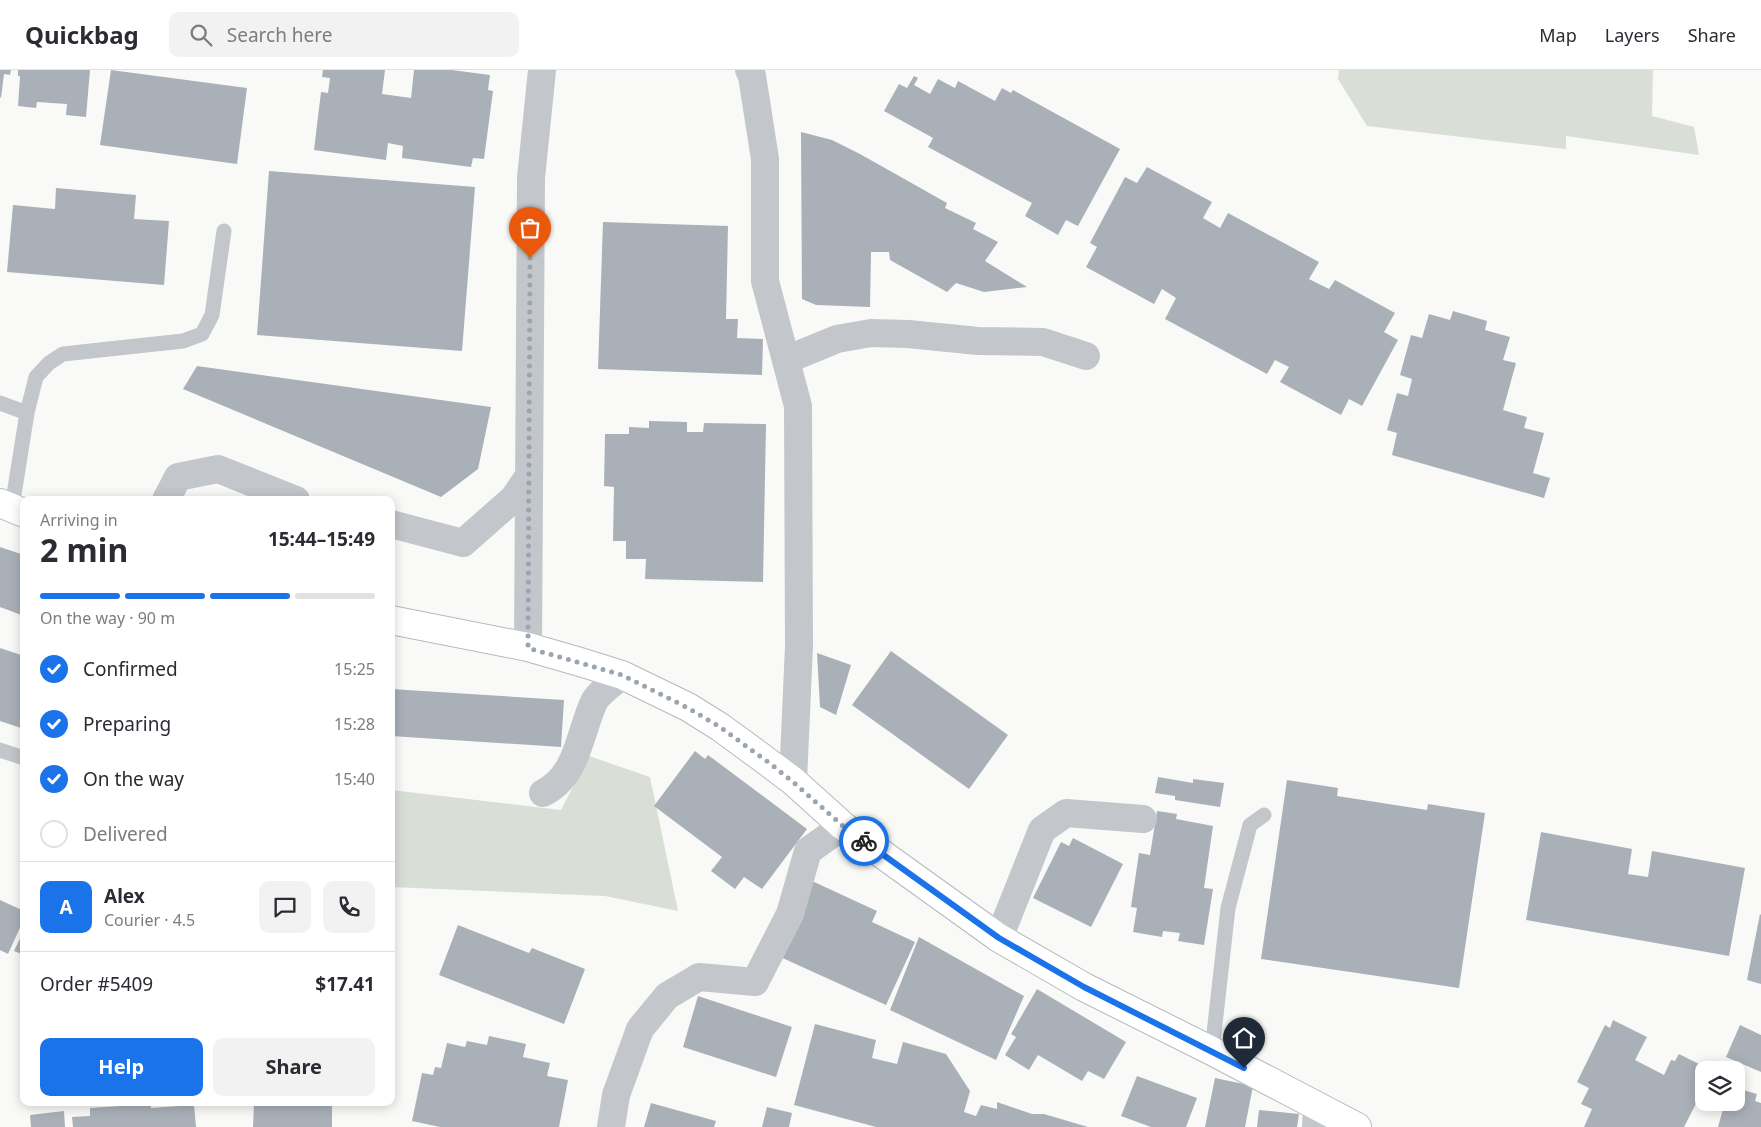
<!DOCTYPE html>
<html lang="en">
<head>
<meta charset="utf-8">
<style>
	:root { --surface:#fff; --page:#f2f2f3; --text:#2b2b33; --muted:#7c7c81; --line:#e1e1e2; --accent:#1a73e8 }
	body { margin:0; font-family:"Noto Sans",sans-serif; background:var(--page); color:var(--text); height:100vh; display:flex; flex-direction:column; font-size:19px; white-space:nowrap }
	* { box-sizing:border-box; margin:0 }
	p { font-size:16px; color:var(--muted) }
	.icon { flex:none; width:28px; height:28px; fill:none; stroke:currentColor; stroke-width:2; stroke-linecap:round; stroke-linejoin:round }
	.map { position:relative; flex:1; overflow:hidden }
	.drawer { position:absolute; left:20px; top:426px; width:375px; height:610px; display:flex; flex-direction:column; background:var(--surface); border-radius:10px; box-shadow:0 2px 12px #0003 }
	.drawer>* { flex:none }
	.buttons { position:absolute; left:1695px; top:991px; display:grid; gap:10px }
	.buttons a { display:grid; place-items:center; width:50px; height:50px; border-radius:10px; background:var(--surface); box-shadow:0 2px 12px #0003; font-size:25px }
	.pin { position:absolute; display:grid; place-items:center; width:42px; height:42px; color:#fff; margin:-51px -21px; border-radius:50% 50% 50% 0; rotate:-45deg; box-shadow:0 0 5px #0007 }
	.pin .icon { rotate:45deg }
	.courier { position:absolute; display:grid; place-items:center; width:50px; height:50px; margin:-25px; border:4px solid #1a73e8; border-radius:50%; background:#fff; color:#222; box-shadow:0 1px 6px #0007 }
	.summary em { font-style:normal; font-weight:700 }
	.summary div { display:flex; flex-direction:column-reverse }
	.summary { display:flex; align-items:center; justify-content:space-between; height:85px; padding:0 20px }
	h1 { font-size:32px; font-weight:700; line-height:38px }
	.bar { display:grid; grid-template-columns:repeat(4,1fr); gap:8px 5px; align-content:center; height:60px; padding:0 20px }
	.bar i { height:6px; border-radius:4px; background:var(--line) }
	.bar .active { background:var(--accent) }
	.bar p { grid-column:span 4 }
	.line { display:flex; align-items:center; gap:12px; padding:0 20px; border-top:1px solid var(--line) }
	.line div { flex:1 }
	.round { display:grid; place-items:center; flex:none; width:52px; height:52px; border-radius:10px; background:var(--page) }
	ol { padding:0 20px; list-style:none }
	li { display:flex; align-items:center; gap:15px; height:55px }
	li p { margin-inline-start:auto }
	li .icon { padding:5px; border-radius:50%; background:var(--accent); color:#fff; stroke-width:4 }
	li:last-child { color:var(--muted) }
	li i { width:28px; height:28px; border:2px solid var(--line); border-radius:50% }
	.button { display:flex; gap:10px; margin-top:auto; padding:10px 20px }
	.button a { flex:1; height:58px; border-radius:10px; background:var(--accent); color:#fff; font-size:20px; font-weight:700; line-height:58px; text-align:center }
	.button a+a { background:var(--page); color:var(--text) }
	header { display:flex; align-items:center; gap:30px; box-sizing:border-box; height:70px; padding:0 25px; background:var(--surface); border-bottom:1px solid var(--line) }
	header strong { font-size:24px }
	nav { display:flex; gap:28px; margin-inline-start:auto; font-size:18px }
	.search { width:350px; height:45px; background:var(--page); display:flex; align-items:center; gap:12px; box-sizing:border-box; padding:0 18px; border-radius:10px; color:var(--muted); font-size:19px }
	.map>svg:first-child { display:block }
	.green { fill:#d9ded7 }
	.building { fill:#a9b0b8 }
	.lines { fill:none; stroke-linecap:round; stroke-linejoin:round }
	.trunk-casing { stroke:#b6b9bd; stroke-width:30 }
	.service { stroke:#c3c6cb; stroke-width:15 }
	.minor { stroke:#c3c6cb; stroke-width:28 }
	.trunk { stroke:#fff; stroke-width:28 }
	.done { stroke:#9ba5af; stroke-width:5; stroke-dasharray:0 9 }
	.route { stroke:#1a73e8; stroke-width:6 }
</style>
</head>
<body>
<header>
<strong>Quickbag</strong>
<div class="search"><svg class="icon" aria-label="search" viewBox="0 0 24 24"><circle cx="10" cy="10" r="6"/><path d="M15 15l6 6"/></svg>Search here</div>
<nav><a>Map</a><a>Layers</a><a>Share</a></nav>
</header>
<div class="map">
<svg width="1761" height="1057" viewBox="0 0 1761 1057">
	<rect width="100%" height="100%" fill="#f9faf7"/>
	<path class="green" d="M1339 0H1653L1652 46 1694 57 1699 85 1566 66V79L1367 56 1338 9Z
		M589 686 650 707 678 841 605 826 391 817V720L561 740Z"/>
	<path class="building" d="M0 0H11L10 5 4 4 1 28 0 27Z
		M18 0H90L86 47 66 45 67 34 37 32 36 38 18 36 20 6H18Z
		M111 0 247 18 237 94 100 75Z
		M323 0H385L382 24 411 28 414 0H452L490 5 488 20 493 21 484 89 473 88 471 97 402 88 403 76 388 73 386 90 314 80 321 22 328 23 330 8 322 7Z
		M914 6 918 8 914 15 930 24 938 9 955 18 958 11 995 31 1002 18 1011 23 1013 20 1120 79 1078 156 1066 150 1058 165 1025 146 1032 133 928 77 933 68 884 41 899 14 907 18Z
		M801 62 832 70 860 84 947 133 945 138 976 153 973 159 998 172 985 191 1027 217 984 222 956 213 947 222 890 190 889 182H871L870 237 816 235 802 229Z
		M1147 97 1212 132 1203 148 1220 158 1228 143 1319 192 1309 209 1329 219 1335 210 1395 243 1384 262 1398 270 1362 336 1349 329 1341 345 1280 312 1289 297 1275 290 1267 304 1165 249 1176 228 1162 219 1154 234 1086 197 1097 177 1090 173 1125 107 1137 113Z
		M269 101 475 117 462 281 257 265Z
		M56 118 136 125 134 149 169 151 164 215 7 202 13 135 55 139Z
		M603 152 728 156 726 249H738L737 268 763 269 762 305 598 299Z
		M1453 241 1487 251 1485 260 1510 267 1503 290 1516 293 1503 340 1527 347 1524 358 1544 363 1533 403 1550 408 1544 428 1392 385 1397 363 1387 360 1397 323 1408 326 1412 309 1400 305 1411 265 1422 268 1429 244 1450 250Z
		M197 296 491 337 478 399 441 427 183 319Z
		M649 351 687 352V362H703L704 353 766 354 763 512 645 509 646 489H626V471H613L614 417 604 416 605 364H629V357L649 358Z
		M0 477 24 485V546L0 537Z
		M0 578 24 586V659L0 651Z
		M891 581 1008 665 969 719 852 635Z
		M817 583 851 595 836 645 820 637Z
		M391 619 564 630 561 677 391 666Z
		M695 681 705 689 708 685 807 759 762 819 744 807 735 819 711 801 722 787 654 736Z
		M1158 707 1193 713V709L1224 713 1220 737 1175 730V726L1155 723Z
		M1287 710 1338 718 1337 726 1427 740 1428 734 1485 743 1459 918 1261 889Z
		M1157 741 1177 744 1176 749 1213 756 1204 818 1213 819 1204 875 1178 871 1180 863 1163 861 1162 867 1133 862 1137 838 1131 837 1139 783 1150 785Z
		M1541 762 1632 779 1628 804 1648 807 1652 781 1745 798 1729 886 1526 850Z
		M1073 768 1123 794 1091 857 1033 828 1061 772 1069 776Z
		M812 811 877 841 872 852 915 872 886 935 778 886Z
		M0 830 24 841V849L8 884 0 880Z
		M1760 844 1761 845V914L1747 910Z
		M458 855 529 883 532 878 585 899 564 954 439 905Z
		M24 860V885L14 881Z
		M919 867 1024 926 996 990 890 940Z
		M1037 919 1126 972 1104 1009 1088 1001 1082 1011 1038 985 1029 1000 1005 985 1016 967 1011 964Z
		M698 926 792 957 776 1007 683 977Z
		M1613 950 1647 967 1635 990 1664 1005 1671 990 1675 991 1679 984 1711 1000H1704V1018L1684 1057H1584L1592 1039 1581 1034 1589 1018 1577 1012 1605 955 1610 958Z
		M815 954 876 970 872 988 897 994 903 972 946 984 970 1021 964 1042 976 1046 981 1035 997 1039V1032L1032 1044H1044L1088 1057H876L794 1035Z
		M1740 955 1761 965V1002L1726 987Z
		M489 966 526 974 523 987 550 993 547 1006 568 1010 559 1057H440L412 1051 422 1003 433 1005 435 997 441 998 447 973 465 977 467 971 487 975Z
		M1137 1006 1197 1028 1186 1057H1151L1121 1046Z
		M1215 1008 1253 1016 1245 1057H1205Z
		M1736 1018 1757 1024 1755 1031 1761 1033V1057H1718L1725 1032H1736Z
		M136 1032H151V1038L194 1035 196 1057H73L72 1047 90 1046V1038L136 1035Z
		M254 1032H332V1057H253Z
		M651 1033 716 1051 714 1057H644Z
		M767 1037 792 1043 789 1057H762Z
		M1259 1040 1299 1044 1297 1057H1257Z
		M64 1041 65 1057H31L30 1045Z"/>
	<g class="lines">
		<defs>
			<path id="trunk" d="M0 433 24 443
				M391 550 528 577 580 592 622 605 688 637 720 657 761 687 793 711 843 756 999 868 1084 917 1212 981 1357 1057"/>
		</defs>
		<use href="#trunk" class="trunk-casing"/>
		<path class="service" d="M0 333 27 343
			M12 437 27 343 36 307 49 293 63 284 183 271 202 264 212 245 224 161
			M0 680 24 688
			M1212 981 1228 838 1250 755 1264 745"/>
		<path class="minor" d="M749 0 752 6 765 89V211L798 336 799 576 793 711
			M786 290 837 269 871 263 908 264 978 271 1043 272 1086 286
			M166 430 178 407 218 399 296 430
			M391 454 463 473 514 428 528 407
			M528 577 531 108 542 0
			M543 723C578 706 579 664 594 632 598 623 615 612 622 605
			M999 868 1042 760 1066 743 1143 749
			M611 1057 616 1025 640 959 667 926 699 907 755 912 790 844 808 781 843 756
			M1316 1057 1317 1037"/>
		<use href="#trunk" class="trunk"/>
	</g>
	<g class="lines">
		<path class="done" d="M530 188 528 578 622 605 688 638 720 657 772 695 793 712 843 756 864 771"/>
		<path class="route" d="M864 771 999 868 1084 917 1244 998"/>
	</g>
</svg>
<div class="buttons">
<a><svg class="icon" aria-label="layers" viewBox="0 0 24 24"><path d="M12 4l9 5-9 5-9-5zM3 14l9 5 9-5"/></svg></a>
</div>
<div class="pin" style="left:530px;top:188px;background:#ea580c"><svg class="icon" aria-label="bag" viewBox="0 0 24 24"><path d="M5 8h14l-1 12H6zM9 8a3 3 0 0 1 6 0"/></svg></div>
<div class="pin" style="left:1244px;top:998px;background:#1f2937"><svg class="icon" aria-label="home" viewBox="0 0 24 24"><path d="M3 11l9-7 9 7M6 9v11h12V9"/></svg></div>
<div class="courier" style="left:864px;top:771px"><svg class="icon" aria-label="bike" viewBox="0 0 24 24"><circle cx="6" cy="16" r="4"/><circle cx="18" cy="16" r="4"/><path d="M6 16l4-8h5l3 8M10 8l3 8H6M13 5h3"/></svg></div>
<section class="drawer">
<div class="summary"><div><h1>2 min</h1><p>Arriving in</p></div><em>15:44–15:49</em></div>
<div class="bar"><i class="active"></i><i class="active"></i><i class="active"></i><i></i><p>On the way · 90 m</p></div>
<ol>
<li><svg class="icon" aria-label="check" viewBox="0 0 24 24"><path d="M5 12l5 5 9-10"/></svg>Confirmed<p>15:25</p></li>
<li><svg class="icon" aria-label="check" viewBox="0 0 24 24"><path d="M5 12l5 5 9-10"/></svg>Preparing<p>15:28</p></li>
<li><svg class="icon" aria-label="check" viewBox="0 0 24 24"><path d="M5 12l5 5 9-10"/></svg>On the way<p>15:40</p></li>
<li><i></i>Delivered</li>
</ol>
<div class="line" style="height:90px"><b class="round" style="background:var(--accent);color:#fff">A</b><div><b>Alex</b><p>Courier · 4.5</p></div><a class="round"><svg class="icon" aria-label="chat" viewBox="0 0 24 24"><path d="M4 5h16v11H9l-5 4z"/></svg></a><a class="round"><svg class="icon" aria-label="phone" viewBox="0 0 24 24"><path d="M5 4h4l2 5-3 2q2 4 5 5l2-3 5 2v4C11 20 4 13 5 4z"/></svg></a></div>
<div class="line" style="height:65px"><div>Order #5409</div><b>$17.41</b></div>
<div class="button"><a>Help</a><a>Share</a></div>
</section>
</div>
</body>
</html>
